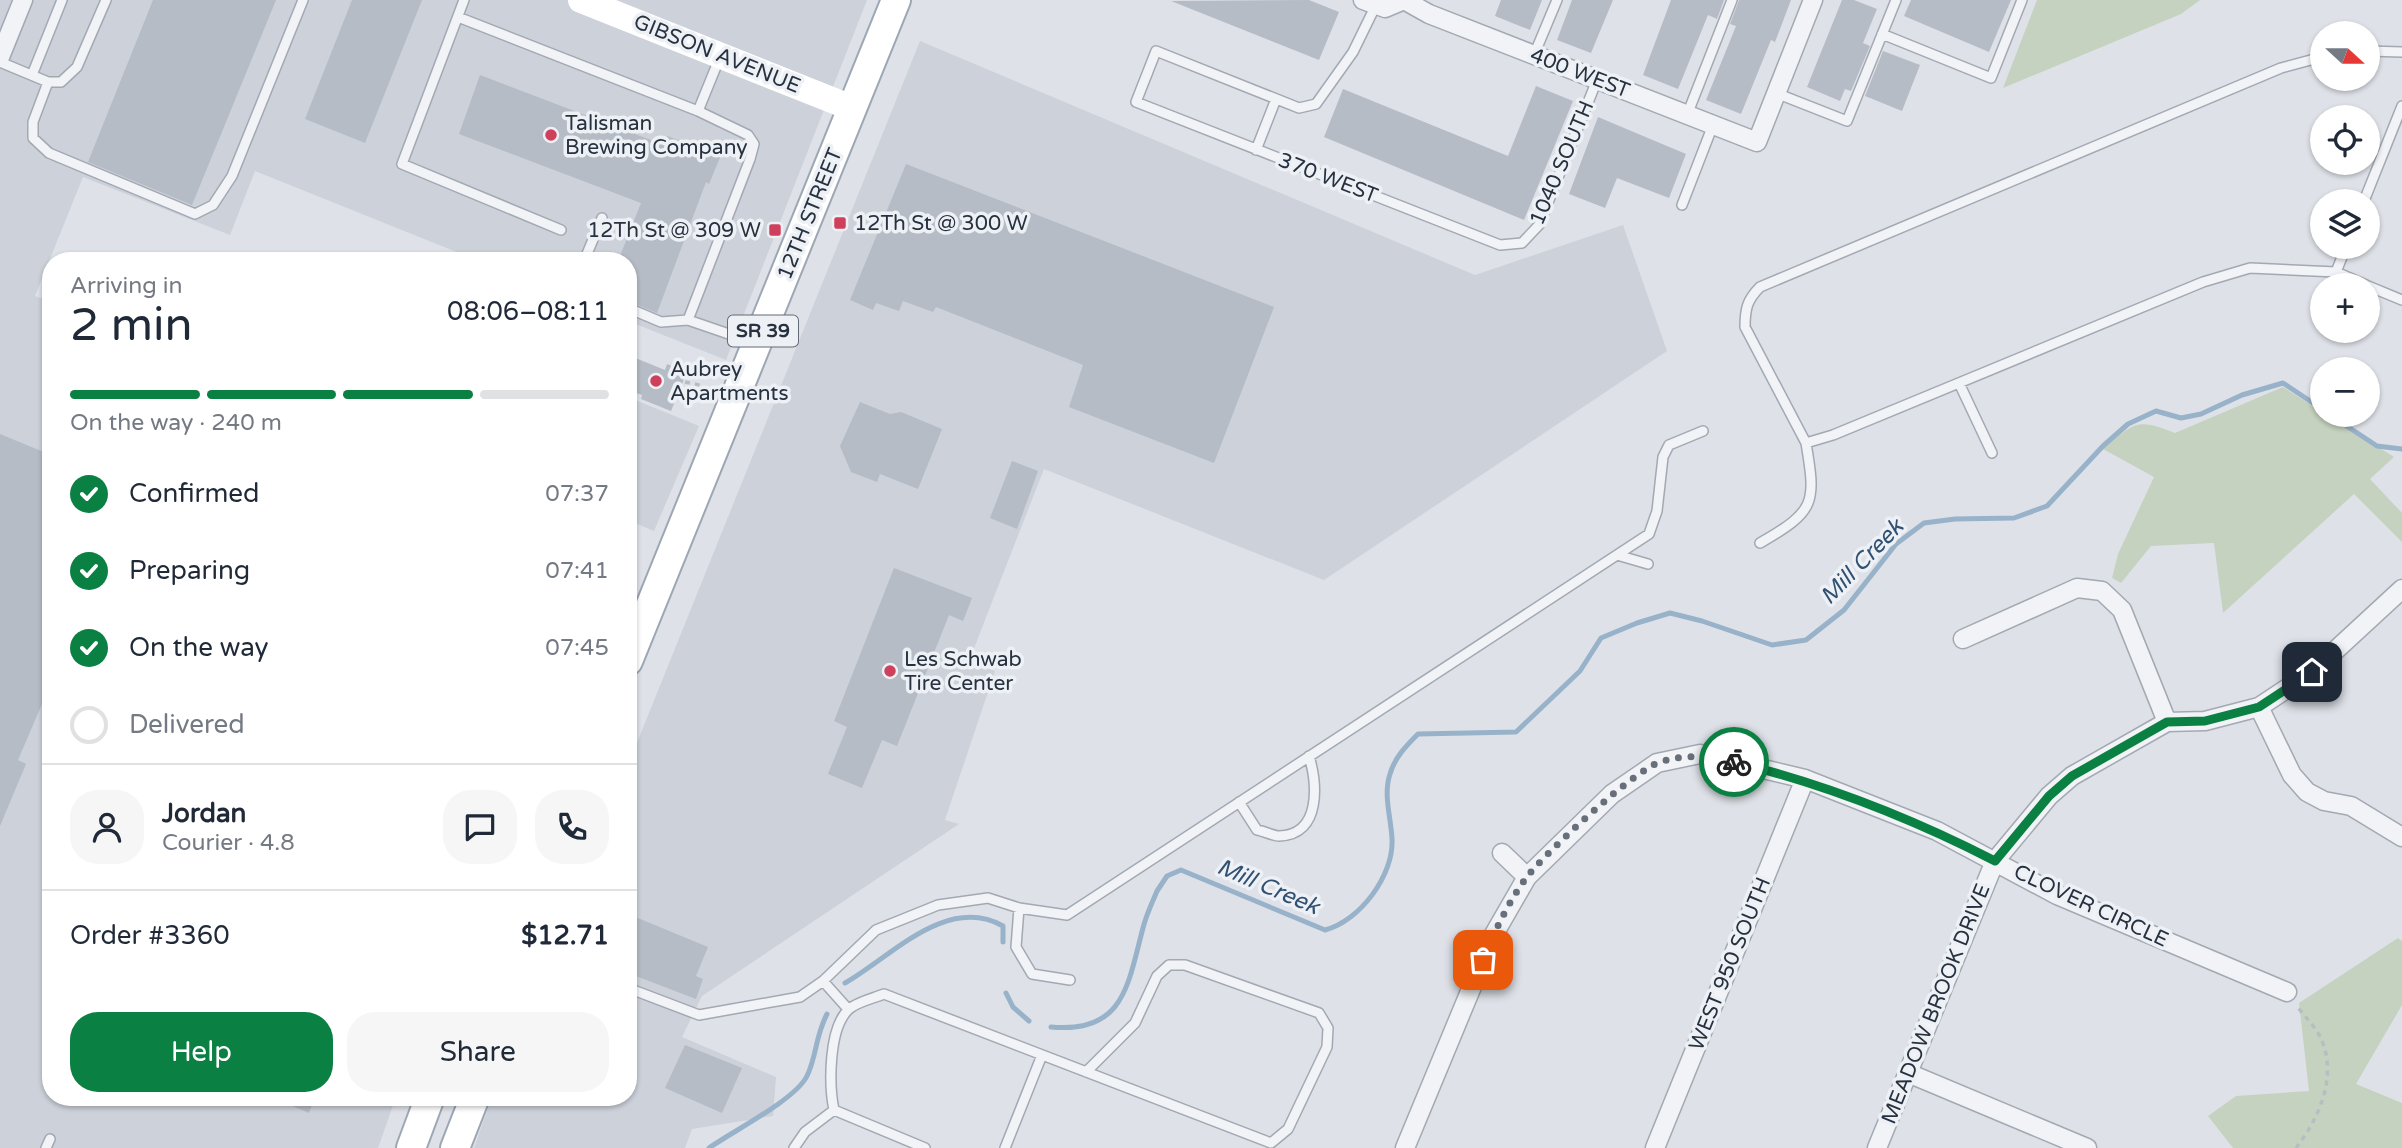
<!DOCTYPE html>
<html lang="en">
<head>
<meta charset="utf-8">
<style>
	:root { --surface:#fff; --page:#f6f6f7; --text:#1f2937; --muted:#747a83; --line:#e0e1e3; --accent:#0b8043 }
	body { margin:0; font-family:"Varela Round",sans-serif; background:var(--page); color:var(--text); height:100vh; display:flex; flex-direction:column; font-size:26px; white-space:nowrap }
	* { box-sizing:border-box; margin:0 }
	p { font-size:23px; color:var(--muted) }
	.icon { flex:none; width:38px; height:38px; fill:none; stroke:currentColor; stroke-width:2; stroke-linecap:round; stroke-linejoin:round }
	.map { position:relative; flex:1; overflow:hidden }
	.details { position:absolute; left:42px; top:252px; width:595px; height:854px; display:flex; flex-direction:column; background:var(--surface); border-radius:28px; box-shadow:0 2px 5px #0004 }
	.details>* { flex:none }
	.needle { width:46px; rotate:111deg }
	.tools { position:absolute; left:2310px; top:21px; display:grid; gap:14px }
	.tools a { display:grid; place-items:center; width:70px; height:70px; border-radius:50%; background:var(--surface); box-shadow:0 2px 5px #0004; font-size:35px }
	.pin { position:absolute; display:grid; place-items:center; width:60px; height:60px; color:#fff; margin:-30px; border-radius:14px; box-shadow:0 4px 10px #0006 }
	.courier { position:absolute; display:grid; place-items:center; width:70px; height:70px; margin:-35px; border:5px solid #0b8043; border-radius:50%; background:#fff; color:#222; box-shadow:0 2px 9px #0007 }
	.headline em { font-style:normal; font-weight:600 }
	.headline div { display:flex; flex-direction:column-reverse }
	.headline { display:flex; align-items:center; justify-content:space-between; height:119px; padding:0 28px }
	h1 { font-size:46px; font-weight:600; line-height:52px }
	.bar { display:grid; grid-template-columns:repeat(4,1fr); gap:10px 7px; align-content:center; height:84px; padding:0 28px }
	.bar i { height:9px; border-radius:5px; background:var(--line) }
	.bar .selected { background:var(--accent) }
	.bar p { grid-column:span 4 }
	.line { display:flex; align-items:center; gap:18px; padding:0 28px; border-top:2px solid var(--line) }
	.line div { flex:1 }
	.round { display:grid; place-items:center; flex:none; width:74px; height:74px; border-radius:28px; background:var(--page) }
	ol { padding:0 28px; list-style:none }
	li { display:flex; align-items:center; gap:21px; height:77px }
	li p { margin-inline-start:auto }
	li .icon { padding:7px; border-radius:50%; background:var(--accent); color:#fff; stroke-width:4 }
	li:last-child { color:var(--muted) }
	li i { width:38px; height:38px; border:4px solid var(--line); border-radius:50% }
	.cta { display:flex; gap:14px; margin-top:auto; padding:14px 28px }
	.cta a { flex:1; height:80px; border-radius:28px; background:var(--accent); color:#fff; font-size:28px; font-weight:600; line-height:80px; text-align:center }
	.cta a+a { background:var(--page); color:var(--text) }
	.map>svg:first-child { display:block }
	.built { fill:#ccd1da }
	.green { fill:#c5d2bf }
	.lines { fill:none; stroke-linecap:round; stroke-linejoin:round }
	.stream { stroke:#98b2c9; stroke-width:5 }
	.building { fill:#b5bcc5 }
	.lane-casing { stroke:#a3a9b2; stroke-width:12 }
	.street-casing { stroke:#a3a9b2; stroke-width:21 }
	.primary-casing { stroke:#9da7b4; stroke-width:32 }
	.path { stroke:#b8bdc3; stroke-width:3.5; stroke-dasharray:5 5; stroke-linecap:butt }
	.lane { stroke:#f1f3f6; stroke-width:9 }
	.street { stroke:#f1f3f6; stroke-width:18 }
	.secondary { stroke:#fff; stroke-width:26 }
	.primary { stroke:#fff; stroke-width:28 }
	.done { stroke:#676f7a; stroke-width:7; stroke-dasharray:0 12.6 }
	.route { stroke:#0b8043; stroke-width:9 }
	.poi-dot { fill:#cf405c; stroke:#edf1f5; stroke-width:2.5 }
	.labels { text-anchor:middle; dominant-baseline:central; stroke-width:7; stroke-linejoin:round; paint-order:stroke }
	.shield { fill:#edf1f5; stroke:#626b76; stroke-width:2 }
	.shield-label { font-size:19px; font-weight:bold; fill:#27313f }
	.street-label { font-size:21px; fill:#27313f; stroke:#edf1f5 }
	.poi-label { font-size:21px; fill:#27313f; stroke:#edf1f5; text-anchor:start }
	.water-label { font-size:23px; font-style:italic; fill:#315173; stroke:#edf1f5 }
</style>
</head>
<body>
<div class="map">
<svg width="2402" height="1148" viewBox="0 0 2402 1148">
	<rect width="100%" height="100%" fill="#dee2e8"/>
	<path class="built" d="M0 0H867L726 360 628 321V261H479L255 171 230 235 83 177 35 296 51 302V1097H396L378 1148H0Z
		M920 41 1475 275 1623 225 1667 351 1324 580 1044 469 969 661 995 671 945 820 959 824 702 996 682 1037 776 1077 773 1116 692 1129 685 1148H474L492 1097H628V765Z
		M628 397 699 426 654 531 628 520Z"/>
	<path class="green" d="M2037 0H2200L2181 14 2003 88Z
		M2283 387 2322 412V415H2327L2394 457 2370 479 2402 513V542L2354 494 2223 613 2214 543 2151 546 2121 583 2112 578 2118 554 2154 477 2103 449C2134 423 2136 417 2175 433Z
		M2398 938 2402 941V1005L2356 1084 2402 1103V1148H2233L2208 1116 2236 1096 2309 1091 2299 1003Z"/>
	<g class="lines">
		<path class="stream" d="M2330 415 2377 446 2402 449
			M845 983C890 958 946 894 1003 926V942
			M1006 993 1013 1007 1029 1021
			M1051 1027C1125 1034 1128 983 1143 928 1146 915 1152 903 1157 891L1167 876 1181 870 1325 930C1360 921 1394 875 1392 839 1391 817 1383 795 1390 774 1395 757 1406 746 1418 734L1516 732 1580 671 1601 638 1637 623 1670 613 1702 621 1772 645 1806 640 1844 610 1896 544 1924 523 1955 519 2014 518 2047 506 2103 446 2128 424 2156 411 2181 418 2201 414 2242 395 2283 383 2322 409
			M709 1148C733 1131 795 1100 807 1076 817 1055 815 1037 827 1014"/>
	</g>
	<path class="building" d="M153 0H276L192 205 88 162Z
		M352 0H422L365 143 305 119Z
		M1309 0 1339 12 1319 60 1171 1Z
		M1501 0H1542L1530 30 1495 16Z
		M1572 0H1613L1591 53 1557 40Z
		M1671 0H1724L1717 19 1708 15 1678 89 1643 75Z
		M1739 0H1791L1775 42 1771 40 1741 114 1706 100 1736 26 1730 24Z
		M1842 0H1854L1877 9 1863 43 1870 46 1851 91 1845 89 1840 101 1807 87Z
		M1911 0H2011L1989 52 1904 16Z
		M1883 51 1920 65 1902 111 1865 96Z
		M480 75 664 145 667 136 721 155 709 184 706 182 657 313 628 301V261H618L641 203 459 134Z
		M1536 86 1573 101 1524 220 1324 137 1343 89 1508 156Z
		M1598 117 1686 154 1669 198 1617 178 1605 208 1569 194Z
		M906 164 1274 307 1214 463 1069 407 1083 365 936 307 933 312 903 301 899 311 876 303 873 310 850 300Z
		M628 355 665 370 667 364 687 372 671 411 641 399 642 395 628 390Z
		M860 402 890 414 901 412 942 429 918 489 880 474 877 482 851 472 840 446Z
		M0 434 51 455V683L18 760 26 764 0 826Z
		M1012 461 1038 471 1017 529 990 518Z
		M894 568 972 598 963 621 949 615 897 746 882 740 862 788 828 774 847 727 834 721Z
		M628 914 708 947 696 976 703 979 696 999 628 973Z
		M685 1045 742 1068 722 1113 665 1088Z
		M271 1097H315L309 1113Z"/>
	<g class="lines">
		<defs>
			<path id="lane" d="M464 0 402 164 561 230
				M1375 7 1353 52 1316 104 1299 108 1156 51 1136 102 1500 245 1522 243 1539 225 1597 80
				M458 17 698 111 748 135 754 144 750 159 688 320 755 343
				M1882 34 1991 78 2022 0
				M2368 51 2402 52
				M1534 55 1557 0
				M0 62 48 82H61L77 67 106 0
				M32 75 62 0
				M48 82 33 122V138L49 153 195 214 213 205 232 176 303 0
				M1776 93 1847 121 1896 0
				M698 111 720 57
				M1687 115 1732 0
				M1256 150 1276 99
				M2364 201 2402 106
				M1682 205 1713 125
				M584 261 602 218
				M2336 272 2346 247
				M2368 286 2402 300
				M628 308 661 322 688 320
				M1959 383 1992 453
				M1806 443 1745 327C1745 309 1747 300 1760 287L2281 68 2322 57
				M1760 543C1816 511 1816 503 1806 443L1833 435 2203 282 2250 268 2336 272 2366 285
				M1617 555 1648 564
				M1239 802 1257 830C1264 831 1273 836 1279 836 1322 835 1317 783 1309 756
				M1019 908 1016 947 1032 974 1070 980
				M823 981 876 930 938 905 988 898 1019 908 1067 915 1649 534 1657 511 1663 457 1669 445 1703 431
				M628 988 699 1015 800 997 823 981 848 1009
				M46 1148 50 1139
				M794 1148 805 1132 834 1110
				M925 1148 834 1110C829 1086 828 1028 849 1009 857 1002 874 998 884 994L1271 1143 1288 1129 1327 1047 1328 1028 1319 1013 1185 965H1169L1157 976 1135 1023 1086 1072
				M1005 1148 1042 1055"/>
			<path id="street" d="M1363 0 1385 8 1404 0
				M1404 0 1429 14 1757 142 1813 0
				M0 57 23 0
				M1963 639 2077 588 2102 591 2122 610 2167 722
				M2259 707 2292 775 2307 792 2324 801 2351 806 2402 837
				M1502 853 1527 877
				M1908 1073 2087 1148
				M1405 1148 1493 936 1527 877 1612 794 1657 763 1700 754 1805 779 1937 831 2057 895 2287 992
				M1655 1148 1805 779
				M1877 1148 1995 861 2049 796 2072 776 2167 722 2205 721 2259 707 2312 672 2402 589"/>
			<path id="primary" d="M628 661 896 0
				M411 1148 430 1097
				M455 1148 475 1097"/>
		</defs>
		<use href="#lane" class="lane-casing"/>
		<use href="#street" class="street-casing"/>
		<use href="#primary" class="primary-casing"/>
		<path class="path" d="M685 382 704 386
			M2296 1148C2319 1118 2337 1078 2322 1041 2317 1028 2304 1016 2296 1005"/>
		<use href="#lane" class="lane"/>
		<use href="#street" class="street"/>
		<path class="secondary" d="M581 0 852 108"/>
		<use href="#primary" class="primary"/>
	</g>
	<g class="lines">
		<path class="done" d="M1483 960C1494 932 1508 903 1526 878 1543 855 1634 770 1660 762 1686 754 1707 756 1734 762"/>
		<path class="route" d="M1734 762C1825 784 1911 818 1995 861L2049 796 2072 776 2167 722 2205 721 2259 707 2312 672"/>
	</g>
	<g class="poi-dot">
		<circle cx="551" cy="135" r="7"/>
		<rect x="833" y="216" width="14" height="14" rx="3.5"/>
		<rect x="768" y="223" width="14" height="14" rx="3.5"/>
		<circle cx="656" cy="381" r="7"/>
		<circle cx="890" cy="671" r="7"/>
	</g>
	<g class="labels">
		<rect class="shield" x="728" y="315.5" width="70" height="31" rx="5"/>
		<g class="shield-label">
			<text x="763" y="331">SR 39</text>
		</g>
		<g class="street-label">
			<text transform="translate(717 54) rotate(22)">GIBSON AVENUE</text>
			<text transform="translate(1580 73) rotate(21)">400 WEST</text>
			<text transform="translate(1562 163) rotate(-67)">1040 SOUTH</text>
			<text transform="translate(1328 178) rotate(21)">370 WEST</text>
			<text transform="translate(810 214) rotate(-68)">12TH STREET</text>
			<text transform="translate(2091 906) rotate(25)">CLOVER CIRCLE</text>
			<text transform="translate(1730 964) rotate(-68)">WEST 950 SOUTH</text>
			<text transform="translate(1936 1004) rotate(-68)">MEADOW BROOK DRIVE</text>
		</g>
		<g class="poi-label">
			<text x="565" y="123">Talisman<tspan x="565" dy="24">Brewing Company</tspan></text>
			<text x="854" y="223">12Th St @ 300 W</text>
			<text x="761" y="230" text-anchor="end">12Th St @ 309 W</text>
			<text x="670" y="369">Aubrey<tspan x="670" dy="24">Apartments</tspan></text>
			<text x="904" y="659">Les Schwab<tspan x="904" dy="24">Tire Center</tspan></text>
		</g>
		<g class="water-label">
			<text transform="translate(1862 562) rotate(-46)">Mill Creek</text>
			<text transform="translate(1268 887) rotate(23)">Mill Creek</text>
		</g>
	</g>
</svg>
<div class="tools">
<a><svg class="needle" viewBox="-14 -14 28 28"><path d="M0-13l5 13h-10z" fill="#e53935"/><path d="M0 13l5-13h-10z" fill="#747a83"/></svg></a>
<a><svg class="icon" aria-label="locate" viewBox="0 0 24 24"><circle cx="12" cy="12" r="6"/><path d="M12 2v4M12 18v4M2 12h4M18 12h4"/></svg></a>
<a><svg class="icon" aria-label="layers" viewBox="0 0 24 24"><path d="M12 4l9 5-9 5-9-5zM3 14l9 5 9-5"/></svg></a>
<a>+</a>
<a>−</a>
</div>
<div class="pin" style="left:1483px;top:960px;background:#ea580c"><svg class="icon" aria-label="bag" viewBox="0 0 24 24"><path d="M5 8h14l-1 12H6zM9 8a3 3 0 0 1 6 0"/></svg></div>
<div class="pin" style="left:2312px;top:672px;background:#1f2937"><svg class="icon" aria-label="home" viewBox="0 0 24 24"><path d="M3 11l9-7 9 7M6 9v11h12V9"/></svg></div>
<div class="courier" style="left:1734px;top:762px"><svg class="icon" aria-label="bike" viewBox="0 0 24 24"><circle cx="6" cy="16" r="4"/><circle cx="18" cy="16" r="4"/><path d="M6 16l4-8h5l3 8M10 8l3 8H6M13 5h3"/></svg></div>
<section class="details">
<div class="headline"><div><h1>2 min</h1><p>Arriving in</p></div><em>08:06–08:11</em></div>
<div class="bar"><i class="selected"></i><i class="selected"></i><i class="selected"></i><i></i><p>On the way · 240 m</p></div>
<ol>
<li><svg class="icon" aria-label="check" viewBox="0 0 24 24"><path d="M5 12l5 5 9-10"/></svg>Confirmed<p>07:37</p></li>
<li><svg class="icon" aria-label="check" viewBox="0 0 24 24"><path d="M5 12l5 5 9-10"/></svg>Preparing<p>07:41</p></li>
<li><svg class="icon" aria-label="check" viewBox="0 0 24 24"><path d="M5 12l5 5 9-10"/></svg>On the way<p>07:45</p></li>
<li><i></i>Delivered</li>
</ol>
<div class="line" style="height:126px"><a class="round"><svg class="icon" aria-label="person" viewBox="0 0 24 24"><circle cx="12" cy="8" r="4"/><path d="M4 21q1-7 8-7t8 7"/></svg></a><div><b>Jordan</b><p>Courier · 4.8</p></div><a class="round"><svg class="icon" aria-label="chat" viewBox="0 0 24 24"><path d="M4 5h16v11H9l-5 4z"/></svg></a><a class="round"><svg class="icon" aria-label="phone" viewBox="0 0 24 24"><path d="M5 4h4l2 5-3 2q2 4 5 5l2-3 5 2v4C11 20 4 13 5 4z"/></svg></a></div>
<div class="line" style="height:91px"><div>Order #3360</div><b>$12.71</b></div>
<div class="cta"><a>Help</a><a>Share</a></div>
</section>
</div>
</body>
</html>
